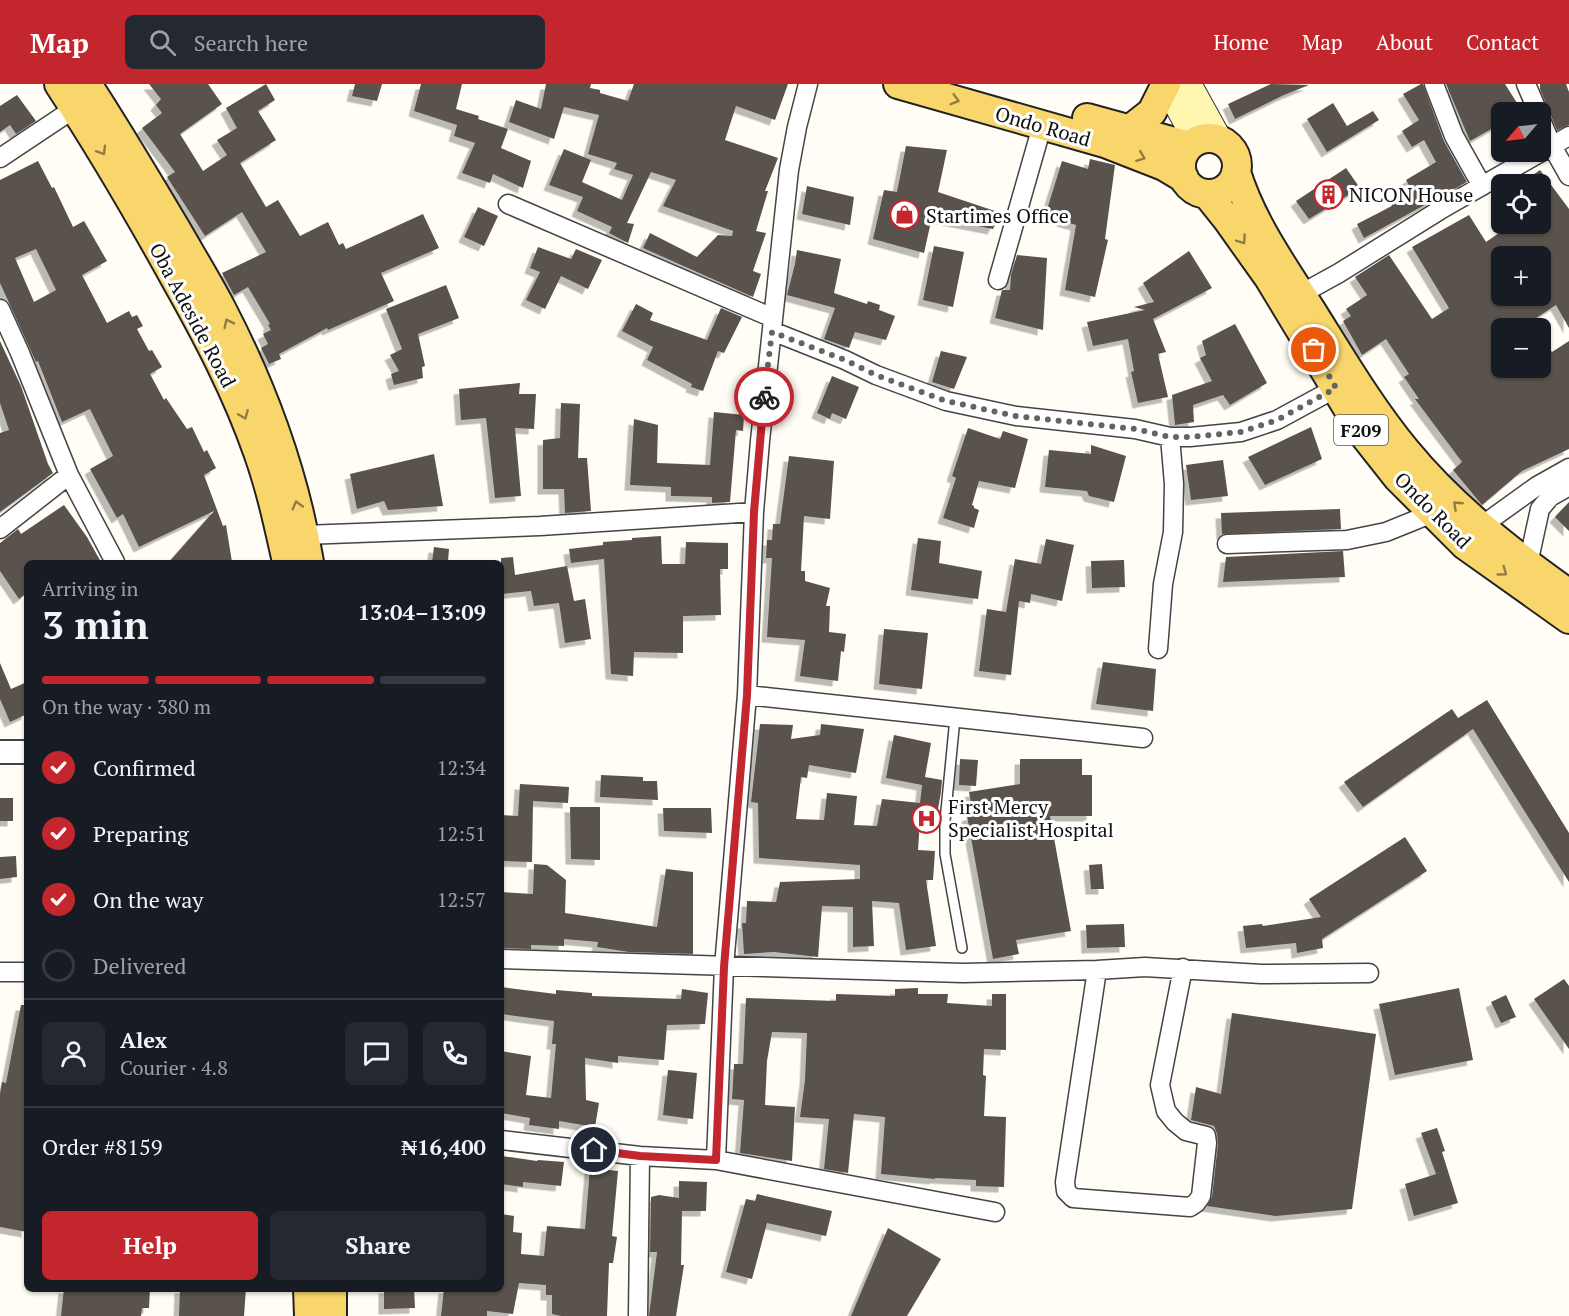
<!DOCTYPE html>
<html lang="en">
<head>
<meta charset="utf-8">
<style>
	:root { --surface:#171b24; --page:#242831; --text:#f1f3f6; --muted:#9ea1a6; --line:#363941; --accent:#c4262e }
	body { margin:0; font-family:"PT Serif",serif; background:var(--page); color:var(--text); height:100vh; display:flex; flex-direction:column; font-size:22px; white-space:nowrap }
	* { box-sizing:border-box; margin:0 }
	p { font-size:20px; color:var(--muted) }
	.icon { flex:none; width:33px; height:33px; fill:none; stroke:currentColor; stroke-width:2; stroke-linecap:round; stroke-linejoin:round }
	.map { position:relative; flex:1; overflow:hidden }
	.panel { position:absolute; left:24px; top:476px; width:480px; height:732px; display:flex; flex-direction:column; background:var(--surface); border-radius:9px; box-shadow:0 2px 4px #0004 }
	.panel>* { flex:none }
	.needle { width:39px; rotate:242deg }
	.fabs { position:absolute; left:1491px; top:18px; display:grid; gap:12px }
	.fabs a { display:grid; place-items:center; width:60px; height:60px; border-radius:9px; background:var(--surface); box-shadow:0 2px 4px #0004; font-size:30px }
	.pin { position:absolute; display:grid; place-items:center; width:51px; height:51px; color:#fff; margin:-26px; border:3px solid #fff; border-radius:50%; box-shadow:0 2px 6px #0007 }
	.courier { position:absolute; display:grid; place-items:center; width:60px; height:60px; margin:-30px; border:4px solid #c4262e; border-radius:50%; background:#fff; color:#222; box-shadow:0 2px 8px #0007 }
	.overview em { font-style:normal; font-weight:600 }
	.overview div { display:flex; flex-direction:column-reverse }
	.overview { display:flex; align-items:center; justify-content:space-between; height:102px; padding:0 18px }
	h1 { font-size:39px; font-weight:600; line-height:45px }
	.bar { display:grid; grid-template-columns:repeat(4,1fr); gap:9px 6px; align-content:center; height:72px; padding:0 18px }
	.bar i { height:8px; border-radius:4px; background:var(--line) }
	.bar .selected { background:var(--accent) }
	.bar p { grid-column:span 4 }
	.line { display:flex; align-items:center; gap:15px; padding:0 18px; border-top:2px solid var(--line) }
	.line div { flex:1 }
	.round { display:grid; place-items:center; flex:none; width:63px; height:63px; border-radius:9px; background:var(--page) }
	ol { padding:0 18px; list-style:none }
	li { display:flex; align-items:center; gap:18px; height:66px }
	li p { margin-inline-start:auto }
	li .icon { padding:6px; border-radius:50%; background:var(--accent); color:#fff; stroke-width:4 }
	li:last-child { color:var(--muted) }
	li i { width:33px; height:33px; border:3px solid var(--line); border-radius:50% }
	.primary-button { display:flex; gap:12px; margin-top:auto; padding:12px 18px }
	.primary-button a { flex:1; height:69px; border-radius:9px; background:var(--accent); color:#fff; font-size:24px; font-weight:600; line-height:69px; text-align:center }
	.primary-button a+a { background:var(--page); color:var(--text) }
	header { display:flex; align-items:center; gap:36px; box-sizing:border-box; height:84px; padding:0 30px; background:var(--accent); color:#fff }
	header strong { font-size:28px }
	nav { display:flex; gap:33px; margin-inline-start:auto; font-size:21px }
	.search { width:420px; height:54px; background:var(--page); display:flex; align-items:center; gap:15px; box-sizing:border-box; padding:0 21px; border-radius:9px; color:var(--muted); font-size:22px }
	.map>svg:first-child { display:block }
	.building { fill:#5a524d; fill-rule:evenodd; filter:url(#shadow) }
	.lines { fill:none; stroke-linecap:round; stroke-linejoin:round }
	.service-casing { stroke:#444; stroke-width:12 }
	.minor-casing { stroke:#444; stroke-width:21 }
	.tertiary-casing { stroke:#444; stroke-width:26 }
	.secondary-casing { stroke:#333; stroke-width:28 }
	.primary-casing { stroke:#222; stroke-width:32 }
	.service { stroke:#fff; stroke-width:9 }
	.minor { stroke:#fff; stroke-width:18 }
	.tertiary { stroke:#fff; stroke-width:22 }
	.secondary { stroke:#fff6b0; stroke-width:26 }
	.primary { stroke:#f9d66b; stroke-width:28 }
	.oneway { stroke:#917d42 }
	.done { stroke:#646461; stroke-width:6; stroke-dasharray:0 10.8 }
	.route { stroke:#c4262e; stroke-width:8 }
	.labels { text-anchor:middle; dominant-baseline:central; stroke-width:6; stroke-linejoin:round; paint-order:stroke }
	.shield { fill:#fff; stroke:#585858; stroke-width:1.5 }
	.shield-label { font-size:18px; font-weight:bold; fill:#111 }
	.street-label { font-size:20px; fill:#111; stroke:#fff }
	.poi-label { font-size:20px; fill:#111; stroke:#fff; text-anchor:start }
</style>
</head>
<body>
<header>
<strong>Map</strong>
<div class="search"><svg class="icon" aria-label="search" viewBox="0 0 24 24"><circle cx="10" cy="10" r="6"/><path d="M15 15l6 6"/></svg>Search here</div>
<nav><a>Home</a><a>Map</a><a>About</a><a>Contact</a></nav>
</header>
<div class="map">
<svg width="1569" height="1232" viewBox="0 0 1569 1232">
	<defs>
		<filter id="shadow"><feDropShadow dx="-5.5" dy="5.5" stdDeviation="0" flood-color="#0004"/></filter>
	</defs>
	<rect width="100%" height="100%" fill="#fffdf5"/>
	<path class="building" d="M149 0H208L222 20 180 50 203 87 227 71 217 56 237 44 226 24 266 0 275 16 258 27 276 56 240 79 266 123 278 116 300 152 328 138 339 161 343 159 346 165 423 130 439 164 381 189 394 217 328 246 327 244 279 270 281 275 269 280 261 264 268 260 263 250 271 246 268 241 270 240 248 203 234 211 222 189 266 168 242 128 205 152 167 93 175 88 142 44 162 29 156 21 161 15Z
		M355 0H382L377 17 352 12Z
		M421 0H462L456 25 479 32 478 35 508 45 501 64 531 77 523 104 493 90 490 99 462 89 475 59 454 52 457 41 414 27Z
		M546 0H591L590 4 600 6V9L628 17 634 0H788L775 36 736 22 725 56 778 74 765 107H768L756 147 766 149 753 187 761 190 753 213 643 164 650 149 697 173 718 151 732 152 733 147 663 122 676 96 651 88 627 139 634 140 628 159 609 149 612 143 577 127 583 113 549 101 564 65 591 76 582 98 622 116 633 91 614 85 617 79 588 70 599 31 564 23 554 55 509 38 516 16 541 25Z
		M1271 0 1309 1 1284 11 1235 35 1228 20Z
		M1421 0H1423L1444 57 1467 98 1364 154 1357 140 1392 122 1391 120 1412 107 1406 96 1436 78 1424 56 1412 63 1402 47 1419 36 1403 10Z
		M1446 0H1505L1517 19 1502 28V39L1470 57Z
		M1540 0H1566L1569 8V41L1557 46 1540 5Z
		M17 11 36 37 16 50 10 41 0 48V22Z
		M1333 19 1347 42 1373 27 1379 36 1327 68 1307 35Z
		M906 62 947 66 938 108 1001 129 993 145 932 133 924 169 873 155 884 106 897 108Z
		M1090 75 1115 81 1105 155 1108 156 1095 213 1065 206 1076 141 1045 132 1062 77 1088 85Z
		M38 77 52 104 54 103 73 143 84 137 107 177 82 191 107 239 129 227 132 233 137 231 143 242 137 245 149 267 152 266 162 283 150 290 164 316 166 314 187 345 192 343 204 368 207 366 216 384 204 391 223 442 226 441 232 478H169L214 427 139 463 123 430 117 434 90 385 113 372 90 325 62 338 38 277 36 278 0 199V96ZM36 165 56 206 34 218 15 174Z
		M1346 84 1360 104 1309 135 1296 117Z
		M1540 86 1569 125V244L1556 221 1530 238 1535 244H1502V284H1540V253L1552 268 1569 257V365L1522 387 1482 421 1453 386 1462 378 1415 315H1419L1404 293 1409 290 1386 255 1362 271 1343 237 1351 232 1346 225 1367 211 1355 193 1389 171 1432 235 1449 224 1412 163 1469 131 1486 158 1512 140H1540V100H1520ZM1502 172H1540V212H1502Z
		M807 102 854 113 850 141 802 130Z
		M478 123 498 132 484 162 464 153Z
		M934 162 964 168 953 223 923 216Z
		M538 163 571 175 576 165 602 176 588 205 561 192 545 225 526 216 540 188 530 184Z
		M797 166 841 175 834 209 867 220 868 217 880 221 879 226 895 232 886 256 855 248 849 264 824 255 835 224 787 211 795 180Z
		M1189 167 1212 204 1153 235 1166 268 1158 270 1168 313 1138 319 1131 288 1134 287 1128 255 1093 262 1087 238 1145 226 1134 223 1154 218 1143 199Z
		M1017 171 1047 174 1043 246 995 234 1002 206H1010L1011 191Z
		M446 201 459 234 418 250 425 282 422 283 423 294 394 301 391 290 399 287 390 271 402 265 386 225Z
		M636 220 653 229 650 236 707 256 721 224 742 233 724 269 718 267 703 307 691 303 692 300 647 276 653 263 622 247Z
		M1235 240 1267 299 1230 321 1223 311 1193 321 1194 338 1175 341 1172 311 1212 297 1200 274 1206 271 1202 257Z
		M0 257 21 302 48 380 53 389 0 428V349L9 346 0 319Z
		M941 267 967 273 954 305 932 298Z
		M832 292 859 303 846 335 832 329 830 335 817 329Z
		M520 299 519 310H536L534 345 515 344 521 412 495 414 486 334 461 336 459 305Z
		M561 319 580 320 578 374H587L591 427 565 429 564 405H543V356L560 354Z
		M714 328 744 331 743 347 736 346 730 418 712 419V413L671 412V403L630 401 634 335 658 341 657 379 710 381Z
		M1311 343 1322 375 1265 401 1248 373Z
		M968 344 1000 355 1003 347 1028 355 1015 404 979 397 972 421 974 422V424L979 426 974 444 943 434 956 394 952 392Z
		M1091 361 1126 372 1114 418 1089 412 1087 407 1045 403 1049 366 1091 370Z
		M434 370 443 422 388 426 384 417 357 425 350 390Z
		M789 372 834 377 830 435 804 432 801 487H805V497L830 504 826 522H830L829 548 846 550 844 568 841 567 838 597 800 592 805 556 767 553 772 474H766L767 456H772L773 440H780Z
		M1223 376 1228 412 1191 416 1186 381Z
		M1569 418V447L1555 433Z
		M64 421 87 453 101 478H27V509L19 515 0 487V459L18 445 21 450Z
		M1340 425 1341 445 1222 450 1221 429Z
		M661 452 662 480H685L686 458 728 459V485H720L721 531 683 532V569L634 568 633 592 611 590 604 475 571 479 569 465 603 461V458L632 456V454Z
		M918 454 941 457 939 479 982 487 978 515 911 506Z
		M1046 455 1074 461 1062 517 1031 510 1030 519 1019 517 1011 591 979 587 987 525 1006 528 1015 475 1041 480Z
		M434 463 449 465 448 478H432Z
		M1343 467 1345 493 1223 498 1226 473Z
		M513 473 515 491 567 482 574 517 585 515 591 555 565 559 559 519 534 522 531 507 501 510V474Z
		M1124 476 1125 503 1092 504 1091 477Z
		M884 545 928 549 922 605 879 600Z
		M1103 578 1156 585 1153 627 1096 620Z
		M0 579 11 605 27 598V630L10 638 0 615Z
		M1487 616 1569 749V798L1473 645 1363 723 1344 698 1452 625 1458 634Z
		M760 640 793 641 791 655 820 651 821 640 864 645 856 689 809 681 807 694 801 693 796 735 824 736 827 709 857 712 854 741 877 742 882 715 920 719 922 701 886 694 894 651 931 659 925 693 942 696 941 708 938 725 921 722 918 766 935 767 933 796H926L936 862 906 866 899 819 872 817 874 862 853 863V823L822 822 818 873 774 868 744 870 742 839H746L747 817 776 818 780 798 860 795V781L759 774 758 719 751 718Z
		M960 675 978 676 976 702 959 701Z
		M1020 675H1082V691H1092V732H1050L1071 847 1016 856 1019 870 993 875 967 732 973 730 969 708 1020 700Z
		M601 691 643 693V697H657L658 716 600 713Z
		M520 700 569 703 568 719 533 717 532 778 501 777V731L518 732Z
		M0 714H13V737H0Z
		M570 723H600V776L571 775Z
		M663 724H711L712 749 664 747Z
		M1405 753 1427 787 1322 855 1323 864 1297 869 1296 859 1246 864 1243 842 1262 840 1263 842 1321 833 1309 815Z
		M16 772 17 793 0 795V773Z
		M534 780 547 781 566 796 565 829 657 843 666 785 693 788V870L629 868 597 863 598 858 564 855V862L531 861V865L501 864V808L533 810Z
		M1102 780 1104 805H1091L1089 781Z
		M1124 840 1125 863 1087 864 1086 841Z
		M1564 895 1569 902V965L1534 915Z
		M501 903 556 910V906L592 909V912L681 915 682 905 708 909 705 940 667 941 664 976 618 972V979L585 974 586 1016 599 1019 595 1043 559 1037V1045L529 1041 530 1034 501 1029V967L531 972 526 1011 551 1014 556 960H552L554 937 501 930Z
		M918 904V910H948L947 919 992 922V910H1006V966L984 965 983 991 986 992 984 1032 1006 1033 1004 1103 976 1102V1096L935 1094V1095L881 1090 885 1033 854 1030 848 1089 824 1085 829 1035 800 1033 805 996 807 949 772 948 767 977 765 1021 795 1023 792 1077 740 1069 744 1016 732 1015 734 980H743L746 914 836 917V910L895 912V905Z
		M1459 904 1473 976 1395 991 1379 920Z
		M1506 911 1516 933 1501 939 1491 918Z
		M21 921H27V1148L0 1143V1010L2 998 6 999Z
		M1232 929 1376 950 1352 1125 1276 1132 1207 1122 1212 1113 1218 1060 1217 1050 1214 1042 1191 1036 1196 1003 1221 1010Z
		M668 986 697 989 693 1035 663 1031Z
		M1437 1044 1445 1067 1442 1068 1458 1119 1414 1132 1405 1100 1436 1090 1421 1049Z
		M502 1072 537 1077 538 1076 564 1078 561 1102 523 1098V1103L501 1100Z
		M590 1084 618 1087 612 1152 617 1153 613 1179H609L607 1232H561L552 1230V1211H546V1201L519 1199 513 1230 487 1227V1232H441L444 1204H501V1130L514 1132 513 1148 522 1149 521 1170 544 1172 547 1142 585 1145Z
		M679 1097 707 1098 706 1127H682L681 1181H684L676 1232H649L657 1168H650L651 1113 659 1111 679 1114Z
		M757 1110 832 1127 826 1152 767 1139 752 1195 726 1188 746 1115 755 1117Z
		M888 1144 941 1175 907 1232H851Z
		M64 1204H150L149 1224H142L141 1232H61Z
		M180 1204H246L244 1232H179Z
		M384 1204H414L415 1224 384 1225Z"/>
	<g class="lines">
		<defs>
			<path id="service" d="M955 634 945 737V770L962 864"/>
			<path id="minor" d="M1434 0 1454 52 1482 102
				M1526 0 1538 28
				M1540 34 1552 62 1569 92
				M0 74 75 24
				M508 120 773 234
				M998 196 1042 42
				M1301 210 1339 189 1440 126 1569 52
				M0 225 20 269 69 391 115 478
				M772 247 845 276 876 291 946 317 1016 332 1135 345 1170 353H1190L1241 348 1277 336 1336 304
				M0 445 69 391
				M1474 450 1480 443 1537 402 1569 384
				M304 451 540 442 754 428
				M1227 460 1347 456 1386 448 1433 429
				M1528 480 1540 425 1550 413 1569 402
				M1158 565 1163 500 1173 448 1174 400 1170 353
				M747 611 1143 654
				M501 875 963 889 1097 886 1145 883 1261 890 1369 889
				M1097 886 1065 1098 1066 1107 1073 1114 1190 1123 1196 1119 1201 1112 1207 1059 1206 1052 1186 1047 1175 1038 1166 1027 1160 1001 1183 884
				M0 888H27
				M501 1056 640 1072 716 1076 995 1128
				M716 1076 724 883 747 611 754 428 760 357 789 86 797 43 808 0
				M638 1232 640 1072"/>
			<path id="tertiary" d="M0 668H27"/>
			<path id="secondary" d="M1166 0 1197 57
				M1188 0 1219 56"/>
			<path id="primary" d="M59 0C101 64 139 129 176 196 207 251 237 308 258 368 271 404 279 442 287 478
				M87 0C118 48 148 98 177 147 192 173 208 199 222 226 263 305 294 390 309 478
				M898 0 1105 59 1164 82 1184 94
				M1087 34 1189 62
				M1129 46 1152 28 1166 0
				M1181 82a28 28 0 1 1 56 0a28 28 0 1 1-56 0Z
				M1236 88C1251 137 1282 181 1309 223 1340 272 1369 322 1406 367 1452 423 1510 468 1569 510
				M1207 110 1227 135 1269 194 1364 351 1398 394 1465 461 1569 535
				M308 1204 309 1232
				M332 1204V1232"/>
		</defs>
		<use href="#service" class="service-casing"/>
		<use href="#minor" class="minor-casing"/>
		<use href="#tertiary" class="tertiary-casing"/>
		<use href="#secondary" class="secondary-casing"/>
		<use href="#primary" class="primary-casing"/>
		<use href="#service" class="service"/>
		<use href="#minor" class="minor"/>
		<use href="#tertiary" class="tertiary"/>
		<use href="#secondary" class="secondary"/>
		<use href="#primary" class="primary"/>
	</g>
	<defs><path id="oneway-chevron" d="M-2-3.5L2.5 0L-2 3.5" fill="none" stroke-width="1.6" stroke-linecap="round" stroke-linejoin="round" transform="scale(1.5)"/></defs>
	<g class="oneway">
		<use href="#oneway-chevron" transform="translate(955 16) rotate(16)"/>
		<use href="#oneway-chevron" transform="translate(102 67) rotate(59)"/>
		<use href="#oneway-chevron" transform="translate(1141 73) rotate(21)"/>
		<use href="#oneway-chevron" transform="translate(1242 156) rotate(55)"/>
		<use href="#oneway-chevron" transform="translate(228 239) rotate(-116)"/>
		<use href="#oneway-chevron" transform="translate(244 331) rotate(68)"/>
		<use href="#oneway-chevron" transform="translate(297 421) rotate(-105)"/>
		<use href="#oneway-chevron" transform="translate(1457 421) rotate(-137)"/>
		<use href="#oneway-chevron" transform="translate(1503 488) rotate(36)"/>
	</g>
	<g class="lines">
		<path class="done" d="M764 313 772 248 845 276 876 291 946 317 1016 332 1135 345 1170 353H1190L1241 348 1277 336 1336 304 1314 266"/>
		<path class="route" d="M594 1066 640 1072 716 1076 724 883 747 611 754 428 764 313"/>
	</g>
	<defs>
		<symbol id="building-ring" viewBox="-11 -11 22 22"><circle r="9.5" fill="#fff" stroke="#c4262e" stroke-width="1.5"/><path d="M-4-6H4V6H1V3H-1V6H-4ZM-2.5-4.3h1.7v1.8h-1.7ZM.8-4.3h1.7v1.8H.8ZM-2.5-1h1.7V.8h-1.7ZM.8-1h1.7V.8H.8Z" fill="#c4262e"/></symbol>
		<symbol id="shop-ring" viewBox="-11 -11 22 22"><circle r="9.5" fill="#fff" stroke="#c4262e" stroke-width="1.5"/><path d="M-5-2.5h2.3a2.7 3.5 0 0 1 5.4 0H5L5.5 6h-11ZM-1.5-2.5h3a1.5 2.3 0 0 0-3 0Z" fill="#c4262e"/></symbol>
		<symbol id="hospital-ring" viewBox="-11 -11 22 22"><circle r="9.5" fill="#fff" stroke="#c4262e" stroke-width="1.5"/><path d="M-5-5h3v3.5h4V-5h3V5h-3V1.5h-4V5h-3Z" fill="#c4262e"/></symbol>
	</defs>
	<g fill-rule="evenodd">
		<use href="#building-ring" x="1312" y="94" width="33" height="33"/>
		<use href="#shop-ring" x="888" y="114" width="33" height="33"/>
		<use href="#hospital-ring" x="910" y="718" width="33" height="33"/>
	</g>
	<g class="labels">
		<rect class="shield" x="1334" y="331" width="54" height="30" rx="4.5"/>
		<g class="shield-label">
			<text x="1361" y="346">F209</text>
		</g>
		<g class="street-label">
			<text transform="translate(1043 42) rotate(16)">Ondo Road</text>
			<text transform="translate(193 231) rotate(62)">Oba Adeside Road</text>
			<text transform="translate(1433 426) rotate(45)">Ondo Road</text>
		</g>
		<g class="poi-label">
			<text x="1349" y="110">NICON House</text>
			<text x="926" y="131">Startimes Office</text>
			<text x="948" y="722">First Mercy<tspan x="948" dy="23">Specialist Hospital</tspan></text>
		</g>
	</g>
</svg>
<div class="fabs">
<a><svg class="needle" viewBox="-14 -14 28 28"><path d="M0-13l5 13h-10z" fill="#e53935"/><path d="M0 13l5-13h-10z" fill="#9ea1a6"/></svg></a>
<a><svg class="icon" aria-label="locate" viewBox="0 0 24 24"><circle cx="12" cy="12" r="6"/><path d="M12 2v4M12 18v4M2 12h4M18 12h4"/></svg></a>
<a>+</a>
<a>−</a>
</div>
<div class="pin" style="left:1314px;top:266px;background:#ea580c"><svg class="icon" aria-label="bag" viewBox="0 0 24 24"><path d="M5 8h14l-1 12H6zM9 8a3 3 0 0 1 6 0"/></svg></div>
<div class="pin" style="left:594px;top:1066px;background:#1f2937"><svg class="icon" aria-label="home" viewBox="0 0 24 24"><path d="M3 11l9-7 9 7M6 9v11h12V9"/></svg></div>
<div class="courier" style="left:764px;top:313px"><svg class="icon" aria-label="bike" viewBox="0 0 24 24"><circle cx="6" cy="16" r="4"/><circle cx="18" cy="16" r="4"/><path d="M6 16l4-8h5l3 8M10 8l3 8H6M13 5h3"/></svg></div>
<section class="panel">
<div class="overview"><div><h1>3 min</h1><p>Arriving in</p></div><em>13:04–13:09</em></div>
<div class="bar"><i class="selected"></i><i class="selected"></i><i class="selected"></i><i></i><p>On the way · 380 m</p></div>
<ol>
<li><svg class="icon" aria-label="check" viewBox="0 0 24 24"><path d="M5 12l5 5 9-10"/></svg>Confirmed<p>12:34</p></li>
<li><svg class="icon" aria-label="check" viewBox="0 0 24 24"><path d="M5 12l5 5 9-10"/></svg>Preparing<p>12:51</p></li>
<li><svg class="icon" aria-label="check" viewBox="0 0 24 24"><path d="M5 12l5 5 9-10"/></svg>On the way<p>12:57</p></li>
<li><i></i>Delivered</li>
</ol>
<div class="line" style="height:108px"><a class="round"><svg class="icon" aria-label="person" viewBox="0 0 24 24"><circle cx="12" cy="8" r="4"/><path d="M4 21q1-7 8-7t8 7"/></svg></a><div><b>Alex</b><p>Courier · 4.8</p></div><a class="round"><svg class="icon" aria-label="chat" viewBox="0 0 24 24"><path d="M4 5h16v11H9l-5 4z"/></svg></a><a class="round"><svg class="icon" aria-label="phone" viewBox="0 0 24 24"><path d="M5 4h4l2 5-3 2q2 4 5 5l2-3 5 2v4C11 20 4 13 5 4z"/></svg></a></div>
<div class="line" style="height:78px"><div>Order #8159</div><b>₦16,400</b></div>
<div class="primary-button"><a>Help</a><a>Share</a></div>
</section>
</div>
</body>
</html>
